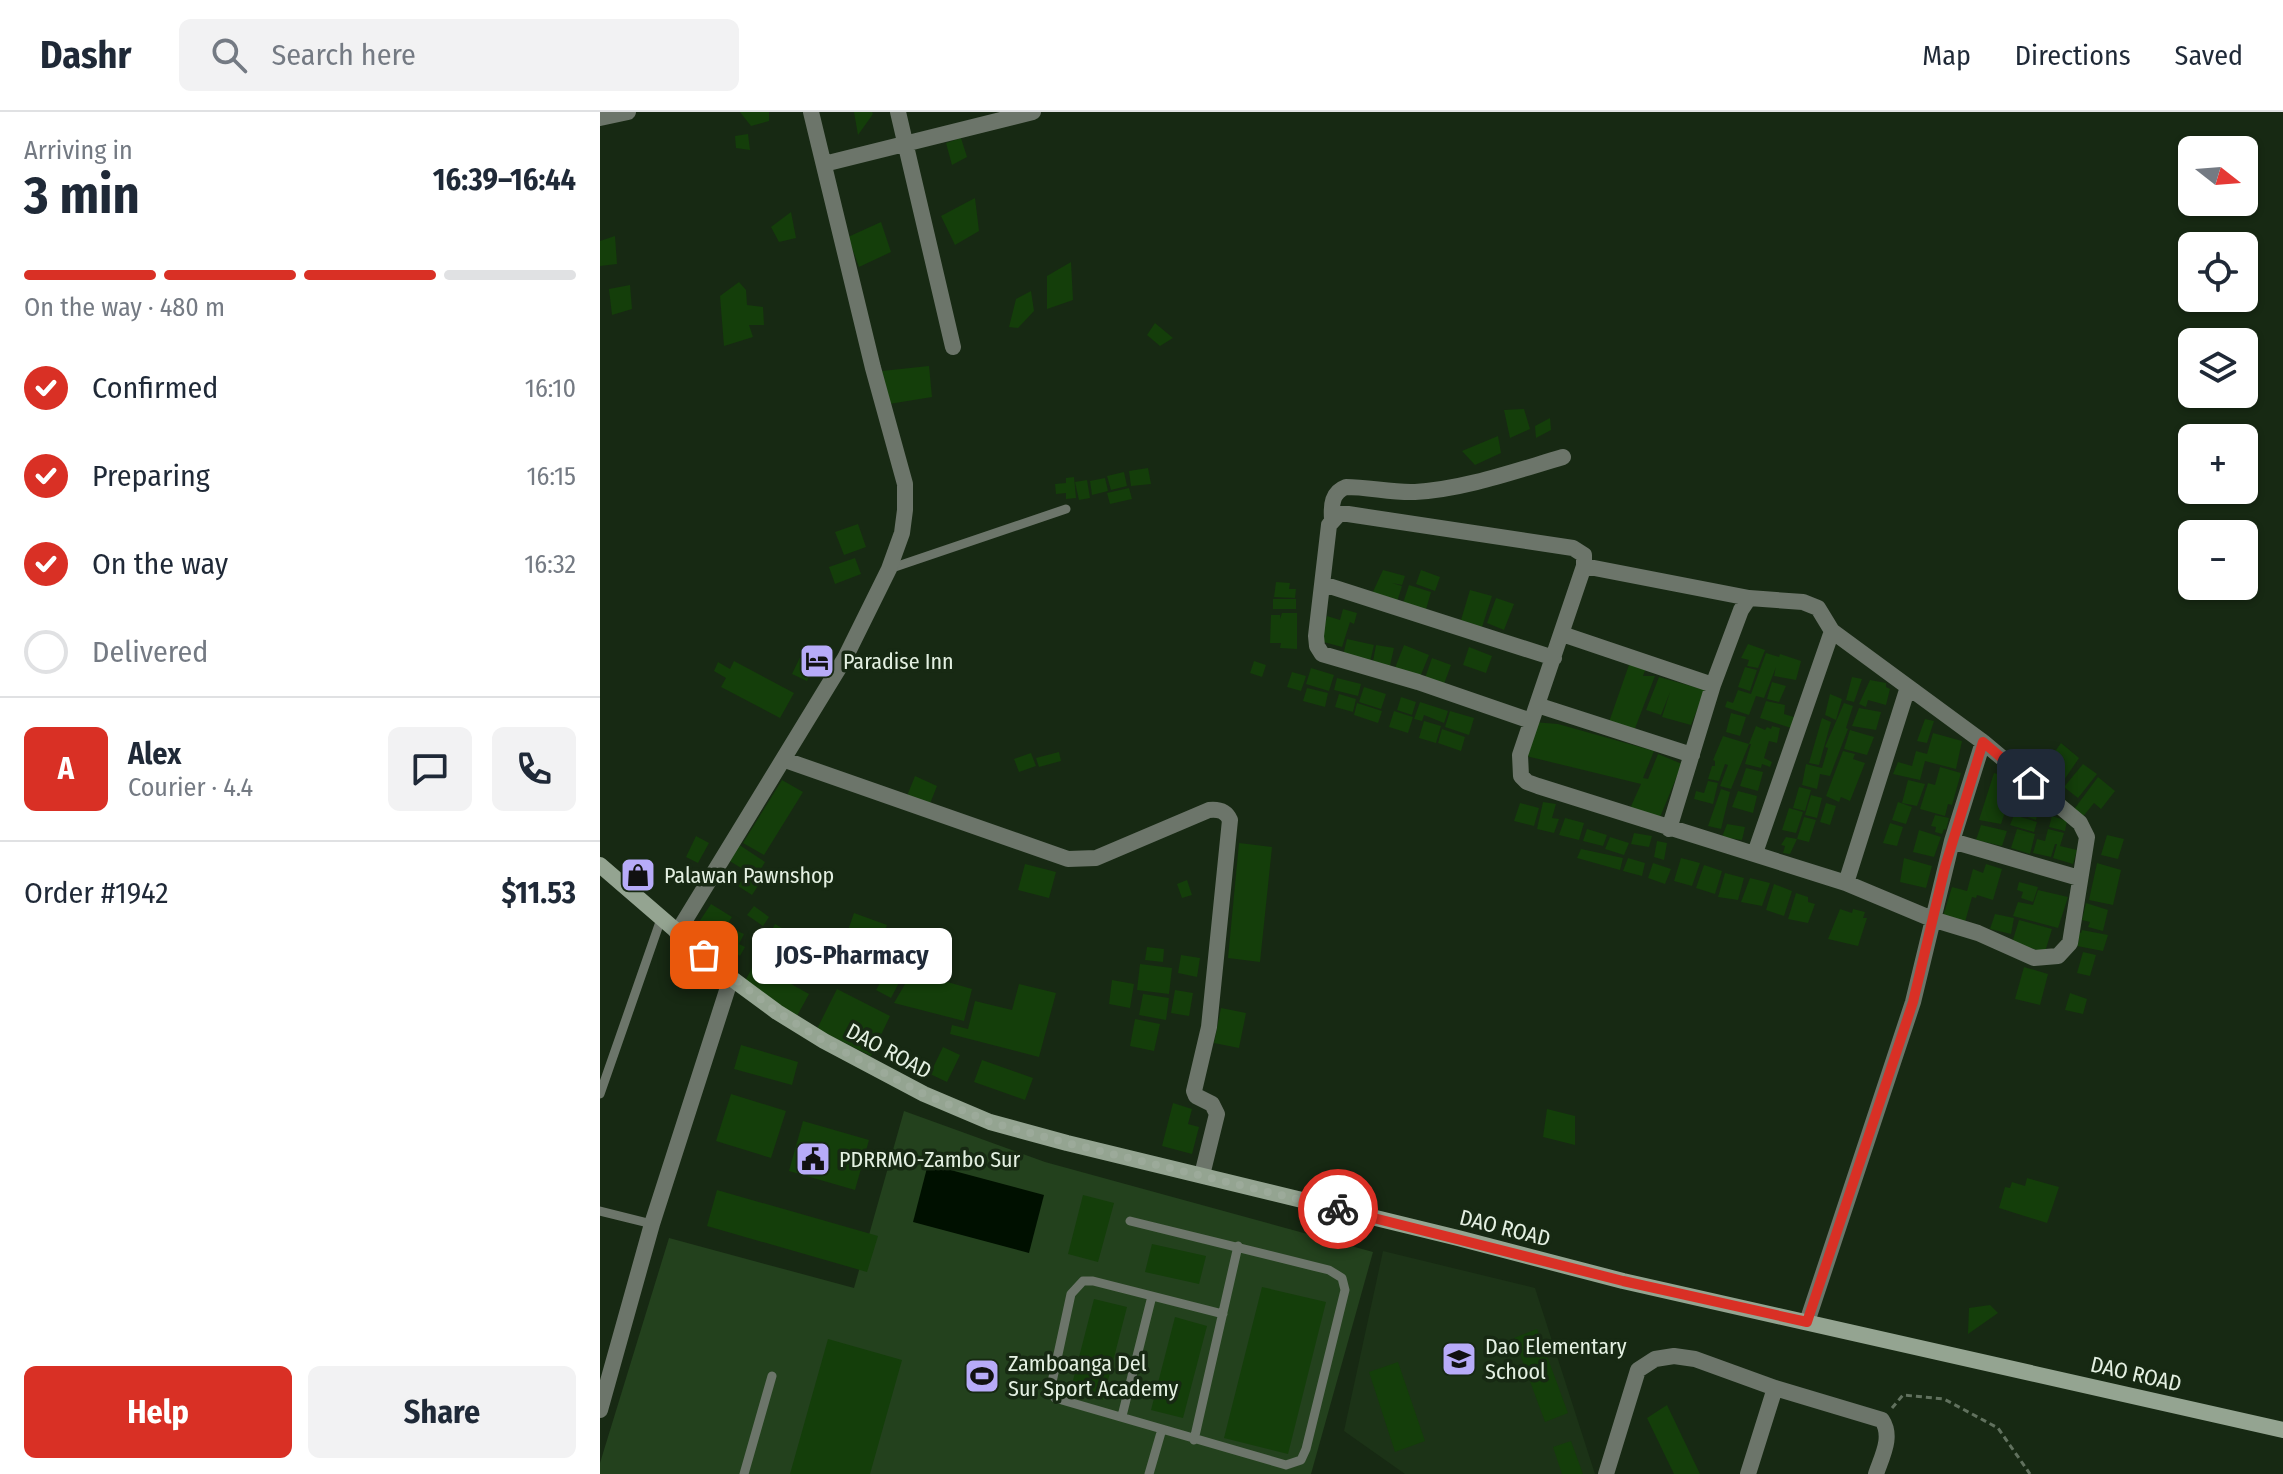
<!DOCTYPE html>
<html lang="en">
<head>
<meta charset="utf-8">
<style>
	:root { --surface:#fff; --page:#f2f2f3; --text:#1f2937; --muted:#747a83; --line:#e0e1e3; --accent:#d93025 }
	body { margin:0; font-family:"Fira Sans Condensed",sans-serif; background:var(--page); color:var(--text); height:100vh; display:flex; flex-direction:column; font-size:30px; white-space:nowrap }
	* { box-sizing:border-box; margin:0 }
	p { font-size:26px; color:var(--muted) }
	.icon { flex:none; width:44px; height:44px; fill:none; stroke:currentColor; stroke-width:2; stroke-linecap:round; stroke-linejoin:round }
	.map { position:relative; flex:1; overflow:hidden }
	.details { display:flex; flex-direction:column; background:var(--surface); width:600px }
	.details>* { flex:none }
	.needle { width:52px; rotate:107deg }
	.controls { position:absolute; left:1578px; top:24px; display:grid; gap:16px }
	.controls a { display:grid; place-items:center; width:80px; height:80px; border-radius:12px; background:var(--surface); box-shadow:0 2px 6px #0004; font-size:40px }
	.pin { position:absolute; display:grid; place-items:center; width:68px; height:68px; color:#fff; margin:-34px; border-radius:16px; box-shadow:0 4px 12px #0006 }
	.courier { position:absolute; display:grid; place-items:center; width:80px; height:80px; margin:-40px; border:6px solid #d93025; border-radius:50%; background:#fff; color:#222; box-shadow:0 2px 10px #0007 }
	.bubble { position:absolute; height:56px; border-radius:12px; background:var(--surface); box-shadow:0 2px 6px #0004; font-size:26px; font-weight:700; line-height:56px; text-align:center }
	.overview em { font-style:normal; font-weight:700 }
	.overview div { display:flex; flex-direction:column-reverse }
	.overview { display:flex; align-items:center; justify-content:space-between; height:136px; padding:0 24px }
	h1 { font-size:52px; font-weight:700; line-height:60px }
	.bar { display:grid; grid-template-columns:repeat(4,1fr); gap:12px 8px; align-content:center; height:96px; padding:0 24px }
	.bar i { height:10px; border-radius:6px; background:var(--line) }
	.bar .current { background:var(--accent) }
	.bar p { grid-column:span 4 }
	.line { display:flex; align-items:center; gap:20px; padding:0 24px; border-top:2px solid var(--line) }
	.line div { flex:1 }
	.round { display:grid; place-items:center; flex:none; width:84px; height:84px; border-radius:12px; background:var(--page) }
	ol { padding:0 24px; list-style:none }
	li { display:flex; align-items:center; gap:24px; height:88px }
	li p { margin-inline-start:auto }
	li .icon { padding:8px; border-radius:50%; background:var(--accent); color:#fff; stroke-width:4 }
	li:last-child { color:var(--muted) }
	li i { width:44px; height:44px; border:4px solid var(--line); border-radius:50% }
	.action { display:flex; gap:16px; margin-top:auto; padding:16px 24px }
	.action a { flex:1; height:92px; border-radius:12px; background:var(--accent); color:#fff; font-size:32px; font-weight:700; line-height:92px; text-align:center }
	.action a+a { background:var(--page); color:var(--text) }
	header { display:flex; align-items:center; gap:48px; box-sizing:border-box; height:112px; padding:0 40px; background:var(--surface); border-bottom:2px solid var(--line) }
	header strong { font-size:38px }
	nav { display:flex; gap:44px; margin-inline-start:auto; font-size:28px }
	.search { width:560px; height:72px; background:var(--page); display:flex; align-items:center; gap:20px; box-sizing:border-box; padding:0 28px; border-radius:12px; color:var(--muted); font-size:30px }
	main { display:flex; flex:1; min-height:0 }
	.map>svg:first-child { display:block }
	.built { fill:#1c3317 }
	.green { fill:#23411d }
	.water { fill:#001000 }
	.building { fill:#143e0a }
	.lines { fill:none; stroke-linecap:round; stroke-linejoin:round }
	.path { stroke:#61715e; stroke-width:3; stroke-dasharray:6 4; stroke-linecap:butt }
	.lane { stroke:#6c756a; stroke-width:9 }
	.street { stroke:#6c756a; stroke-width:16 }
	.secondary { stroke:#94a491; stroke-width:16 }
	.done { stroke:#9caa9a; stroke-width:8; stroke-dasharray:0 14.4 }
	.route { stroke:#d93025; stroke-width:10 }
	.labels { text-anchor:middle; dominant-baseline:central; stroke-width:7; stroke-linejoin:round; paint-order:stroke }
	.poi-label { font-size:22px; fill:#e4f0e2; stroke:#172913; text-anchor:start }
	.street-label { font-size:22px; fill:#e4f0e2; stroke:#172913 }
</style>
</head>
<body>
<header>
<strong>Dashr</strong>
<div class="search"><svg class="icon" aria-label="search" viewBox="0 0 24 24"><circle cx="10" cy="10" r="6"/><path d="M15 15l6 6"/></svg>Search here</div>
<nav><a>Map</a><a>Directions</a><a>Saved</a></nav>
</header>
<main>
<section class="details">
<div class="overview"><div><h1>3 min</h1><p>Arriving in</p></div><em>16:39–16:44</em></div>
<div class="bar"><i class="current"></i><i class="current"></i><i class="current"></i><i></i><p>On the way · 480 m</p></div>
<ol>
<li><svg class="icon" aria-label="check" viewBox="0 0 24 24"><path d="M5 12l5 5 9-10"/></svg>Confirmed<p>16:10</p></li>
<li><svg class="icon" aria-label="check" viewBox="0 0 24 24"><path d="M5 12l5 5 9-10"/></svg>Preparing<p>16:15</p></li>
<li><svg class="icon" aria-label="check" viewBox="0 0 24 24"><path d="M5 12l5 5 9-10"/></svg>On the way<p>16:32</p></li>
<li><i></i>Delivered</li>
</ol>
<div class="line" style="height:144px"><b class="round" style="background:var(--accent);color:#fff">A</b><div><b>Alex</b><p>Courier · 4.4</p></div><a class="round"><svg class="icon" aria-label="chat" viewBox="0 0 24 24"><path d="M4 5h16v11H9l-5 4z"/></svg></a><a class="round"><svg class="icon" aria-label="phone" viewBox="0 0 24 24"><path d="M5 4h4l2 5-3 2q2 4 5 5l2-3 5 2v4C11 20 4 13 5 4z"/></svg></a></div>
<div class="line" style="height:104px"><div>Order #1942</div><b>$11.53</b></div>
<div class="action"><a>Help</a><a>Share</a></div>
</section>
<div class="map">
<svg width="1683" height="1362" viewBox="0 0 1683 1362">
	<rect width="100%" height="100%" fill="#172913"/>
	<path class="built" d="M783 1139 935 1176 995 1362H805L744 1319Z"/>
	<path class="green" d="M304 999 445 1050 773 1140 711 1362H0V1351L69 1126 254 1176Z"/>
	<path class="water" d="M328 1052 444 1083 429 1141 313 1110Z"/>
	<path class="building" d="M140 0H169V9L151 14Z
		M254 0H272L273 2 258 23Z
		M148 22 150 38 136 36 135 24Z
		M361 26 367 45 352 53 346 31Z
		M375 86 379 119 355 133 341 104Z
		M191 100 196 126 179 130 171 115Z
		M281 110 291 140 259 155 248 125Z
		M15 124 17 152 0 154V129Z
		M471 150 473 188 447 197V164Z
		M139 170 146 178 147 193 163 195 164 213H149L153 225 124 234 120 184Z
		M30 173 32 197 12 203 9 177Z
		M431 179 434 199 418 216 409 215 416 187Z
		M555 211 573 226 560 234 547 223Z
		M329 254 332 285 289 292 282 259Z
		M924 297 930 317 910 326 904 298Z
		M950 306 951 318 936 326 935 314Z
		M898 324 901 341 875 353 862 339Z
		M548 356 551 372 531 374 529 359Z
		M524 360 527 374 511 378 507 364Z
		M474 365 476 386 466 387V381L456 382 455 372 466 371V366Z
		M505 366 508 379 492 383 490 369Z
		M487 368 490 386 479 388 475 370Z
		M529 376 532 387 510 392 507 381Z
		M258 412 266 435 244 443 235 420Z
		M255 446 261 462 235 472 229 455Z
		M783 458 805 464 802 473 792 471 802 474 796 493 771 484Z
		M821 458 840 465 835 479 816 472Z
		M676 470 690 471 689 477H696L695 486 674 485Z
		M809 473 831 480 825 501 802 494Z
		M870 478 892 484 882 515 861 508Z
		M896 486 914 492 904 518 887 511Z
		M673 487H696V497H673Z
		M743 497 757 501 754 512 750 510 742 535 720 529 727 504 740 508Z
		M682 501H697V537L680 536 681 531H670L671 503H680V507Z
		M747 527 774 533 769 554 742 547Z
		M1148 532 1165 538 1158 556 1147 554 1149 548 1141 546Z
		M206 533 221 540 207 569 192 562Z
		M776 533 794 536 789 558 772 555Z
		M804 533 829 543 818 570 793 561Z
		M869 535 892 544 886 561 863 553Z
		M1166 541 1179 545 1180 542 1201 549 1196 568 1174 564 1176 555 1164 586 1156 584 1149 603 1125 595 1127 589 1133 591 1138 578 1151 582Z
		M832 546 851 553 844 572 825 566Z
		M134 549 194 581 180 606 121 575 126 566 114 559 118 550 130 557Z
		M654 549 666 553 662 565 650 561Z
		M1030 550 1047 553 1043 564H1055L1034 619 1009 610Z
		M1145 555 1157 558 1150 579 1138 575Z
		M711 556 734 563 729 579 706 572Z
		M692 560 706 564 701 579 687 575Z
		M1059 565 1105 578 1091 613 1062 605 1070 580 1061 603 1046 598Z
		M1252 565 1262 567 1254 590 1246 588Z
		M737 566 761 572 758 584 734 578Z
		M1270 568 1286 571V575L1290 577 1286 593 1268 588 1266 595 1259 592Z
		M1172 570 1186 574 1179 590 1167 587Z
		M764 575 786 582 781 597 759 590Z
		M707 576 728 581 725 595 703 589Z
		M739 582 756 587 753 600 735 595Z
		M1230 582 1242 587 1236 608 1225 603Z
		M801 585 816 590 812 603 797 598Z
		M1166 589 1185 593 1184 602 1197 606 1194 617 1160 606Z
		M820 590 848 599 844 611 824 603 822 609 814 607Z
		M757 591 782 599 778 611 754 603Z
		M1244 591 1253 594 1246 616 1248 617 1230 664 1220 662 1217 677 1202 673 1206 652 1222 656 1228 636 1225 635Z
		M1259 596 1281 600 1276 618 1252 614Z
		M794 599 813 605 808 621 789 615Z
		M850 599 874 606 869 623 845 615Z
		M1131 601 1146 605 1140 624 1126 620Z
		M1222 606 1231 610 1219 653 1209 651Z
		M1325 607 1334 609 1327 631 1317 629Z
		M824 609 841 614 836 631 819 626Z
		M933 610 958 612 1054 639 1043 666 1048 667 1058 642 1082 652 1058 710 1028 701 1041 672 922 643Z
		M1156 614 1165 618 1167 615 1171 617 1172 614 1180 616 1177 631 1169 629 1164 646 1172 650 1170 655 1162 652 1161 656 1145 652 1151 632H1149L1131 677 1120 674 1128 653 1125 652 1119 669 1108 667 1112 654H1115V649L1113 648 1123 624 1149 632Z
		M842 617 865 625 861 639 838 631Z
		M1250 618 1274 625 1267 643 1244 637Z
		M1333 621 1362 629 1356 657 1325 649 1320 668 1293 662 1298 650 1312 654 1316 639 1327 642Z
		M1461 631 1479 646 1460 674 1441 659Z
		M1243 639 1255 642 1253 647 1265 651 1250 689 1241 685 1239 690 1226 684Z
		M459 640 461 649 439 655 436 646Z
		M431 641 436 654 419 660 414 647Z
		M1483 652 1497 662 1478 686 1464 675Z
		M1340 655 1361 661 1352 693 1348 692 1345 704 1320 697 1328 671 1335 673Z
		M1146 656 1163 660 1158 679 1140 674Z
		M1394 661 1408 665 1406 672 1414 674 1401 712 1379 708Z
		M315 664 337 674 329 694 307 684Z
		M1498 665 1515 679 1501 697 1494 691 1481 707 1472 700Z
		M182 668 203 680 164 743 143 731Z
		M1308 668 1325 672 1317 694 1302 691Z
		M1108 669 1118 671 1113 692 1094 687 1096 679 1104 681Z
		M1199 675 1211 678 1205 699 1193 696Z
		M1121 677 1130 680 1121 717 1108 714Z
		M1138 679 1157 684 1153 701 1132 695Z
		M1211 683 1222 686 1217 706 1205 703Z
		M1421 687 1440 692 1436 708 1415 701Z
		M943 690 956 692 952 706 959 707 954 721 937 717Z
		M1298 690 1312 695 1306 712 1292 708Z
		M920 691 939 696 934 714 914 709Z
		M1226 691 1236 694 1230 713 1220 710Z
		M1189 696 1203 700 1196 721 1182 718Z
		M1335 703 1349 706 1346 718 1344 717 1342 722 1335 720 1336 715 1331 714Z
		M1414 703 1437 710 1434 720 1410 713Z
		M1452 704 1467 709 1465 719 1449 715Z
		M1204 705 1216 708 1209 730 1197 727Z
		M965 706 984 711 979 728 959 723Z
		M1290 711 1303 715 1297 734 1283 731Z
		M1127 712 1145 715 1142 728 1122 725Z
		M1381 713 1407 719 1402 734 1376 728Z
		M987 717 1007 723 1003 734 983 729Z
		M1417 717 1435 722 1430 742 1411 736Z
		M1448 717 1464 721 1460 734 1477 738 1473 752 1453 746 1457 732H1455L1451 745 1433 741 1437 727 1445 729Z
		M1319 718 1341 725 1334 745 1313 740Z
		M1034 721 1052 724 1049 735 1031 732Z
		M1507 723 1524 727 1518 747 1501 743Z
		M96 724 109 731 98 751 86 745Z
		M1010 725 1029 731 1024 743 1005 737Z
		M1186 725 1197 727 1190 742 1183 741 1185 734 1181 733Z
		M1057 729 1067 731 1064 748 1054 745Z
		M639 731 672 735 660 850 628 846Z
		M138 732 165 750 156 765 128 748Z
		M981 737 1023 746 1020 758 977 746Z
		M1028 746 1045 751 1042 764 1023 759Z
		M1081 746 1100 751 1092 774 1074 769Z
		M1304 746 1332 754 1326 776 1300 770Z
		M1053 751 1071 757 1065 772 1048 766Z
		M1497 751 1521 758 1513 793 1489 788Z
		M425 752 456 760 449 786 418 778Z
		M1386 752 1402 757 1393 788 1377 783 1376 786 1372 785 1365 810 1343 804 1352 775 1367 779 1373 757 1383 761Z
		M1104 753 1122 759 1115 782 1096 776Z
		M1125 761 1144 766 1138 788 1118 785Z
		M146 762 160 771 152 783 138 774Z
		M1150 766 1170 771 1162 794 1141 790Z
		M587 768 592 783 582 786 577 772Z
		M1419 770 1438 775 1433 790 1421 786 1423 780 1417 778Z
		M1174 772 1192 779 1184 804 1166 798Z
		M1438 778 1468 785 1458 816 1413 804 1418 790 1433 793Z
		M1196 781 1208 785V790L1215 792 1208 811 1188 807Z
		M1486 791 1508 798 1503 819 1488 815 1490 810 1482 808Z
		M111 792 132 805 120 823 99 810Z
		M154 794 169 805 163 814 147 803Z
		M1240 797 1252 801 1253 797 1265 800 1263 806H1267L1258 834 1228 827Z
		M254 801 287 813 276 842 244 830Z
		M1395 802 1414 806 1411 822 1390 817Z
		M1419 808 1452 817 1445 840 1412 831Z
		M175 812 206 830 184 868 209 882 197 904 143 873Z
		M133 817 144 822 139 832 145 835 140 844 134 840 127 854 114 847 126 822 130 824Z
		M1482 818 1508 823 1503 839 1477 834 1479 828 1476 827 1478 820 1481 821Z
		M108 823 120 830 111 845 99 837Z
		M547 835 564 837 563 850 545 848Z
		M1483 840 1496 843 1490 864 1477 861Z
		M581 843 600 846 597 865 578 861Z
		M540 852 572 856 569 882 537 878Z
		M289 855 303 863 291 886 276 878Z
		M1424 855 1448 862 1440 893 1415 887Z
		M312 860 372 877 364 909 294 891Z
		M512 868 534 872 530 896 509 892Z
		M419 872 456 881 439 945 350 922 352 913 368 917 375 889 412 898Z
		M237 877 290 904 271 944 217 917Z
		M575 878 593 881 589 904 571 901Z
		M1470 881 1487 887 1483 902 1465 898Z
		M543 882 569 886 566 908 539 903Z
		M621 896 646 901 639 936 614 931Z
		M535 907 560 912 554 939 530 934Z
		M141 933 198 950 192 973 134 957Z
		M343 935 360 943 347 970 330 962Z
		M382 948 433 966 425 988 374 970Z
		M131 982 186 999 171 1046 116 1029Z
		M573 991 592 997 588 1012 599 1015 592 1042 562 1034Z
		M947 997 975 1004V1033L943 1025Z
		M203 1009 269 1028 255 1078 189 1059Z
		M1427 1066 1459 1075 1447 1111 1399 1096 1405 1075 1410 1076 1412 1070 1425 1074Z
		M117 1078 278 1124 267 1160 107 1114Z
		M483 1083 514 1091 498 1150 468 1142Z
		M552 1132 606 1144 599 1172 545 1160Z
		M662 1175 726 1190 688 1342 624 1326Z
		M494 1187 527 1195 503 1288 470 1280Z
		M1390 1193 1398 1201 1368 1222 1369 1196Z
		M575 1205 607 1214 583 1306 551 1298Z
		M937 1217 968 1301 945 1310 914 1226Z
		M228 1227 302 1248 270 1362H190Z
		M798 1250 825 1329 795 1340 769 1260Z
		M1067 1293 1100 1362H1074L1047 1306Z
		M971 1329 983 1362H962L953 1335Z"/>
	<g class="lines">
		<path class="path" d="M1292 1296 1303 1283 1344 1287 1398 1316 1430 1362"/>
		<path class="lane" d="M289 457 466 397
			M0 982 61 807
			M0 1099 52 1112
			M530 1109 729 1158 742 1166 745 1178 706 1337 701 1348 686 1353 562 1317 549 1362
			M522 1304 552 1184
			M562 1317 455 1286 451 1280 452 1270 471 1182 483 1169H493L623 1202
			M594 1328 638 1134
			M144 1362 172 1264"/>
		<path class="street" d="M298 0 353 235
			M0 6 28 0
			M224 52 433 0
			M732 407C731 393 732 380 746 375 769 375 792 381 815 380 865 377 915 359 963 345
			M723 472 954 546
			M962 522 1113 573
			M937 593 1092 643
			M931 609 818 570 722 542 717 534 716 524 729 413 739 402H748L973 436 984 443V454
			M185 648 468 747 496 746 609 698C619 697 626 699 630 708L609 915 594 979 596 984 612 992 617 1002 602 1063
			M1069 717 1113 573 1141 498 1149 486 1203 490 1218 496 1232 519 1383 630 1480 711 1487 725 1470 831 1458 844 1434 846 1378 821 1332 807 1246 771 938 674 927 670 921 664 920 643 984 454 1149 486
			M1352 729 1479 766
			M1155 741 1232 519
			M1246 771 1308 575
			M77 821 245 546 289 457 302 421 305 398V372L273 256 211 0
			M1207 1210 1313 890 1352 729 1383 630
			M0 1298 52 1112 131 866
			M1006 1362 1038 1258 1055 1247 1074 1244 1095 1247 1175 1276 1282 1308C1293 1325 1282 1344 1276 1362
			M1148 1362 1175 1276"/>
		<path class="secondary" d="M0 753 131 866 177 900 224 929 324 982 390 1010 467 1031 858 1126 1023 1169 1683 1318"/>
	</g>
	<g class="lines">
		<path class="done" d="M104 843 177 900 224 929 324 982 390 1010 467 1031 738 1097"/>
		<path class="route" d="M738 1097 1023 1169 1207 1210 1313 890 1345 755 1383 630 1431 671"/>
	</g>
	<defs>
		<symbol id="hotel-square" viewBox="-11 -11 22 22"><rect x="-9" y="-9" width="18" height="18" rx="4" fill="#b7abf8" stroke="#172913"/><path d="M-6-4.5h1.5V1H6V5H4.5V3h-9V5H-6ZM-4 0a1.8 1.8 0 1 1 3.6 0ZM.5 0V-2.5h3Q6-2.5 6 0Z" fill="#111"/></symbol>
		<symbol id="shop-square" viewBox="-11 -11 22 22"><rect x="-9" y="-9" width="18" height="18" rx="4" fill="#b7abf8" stroke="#172913"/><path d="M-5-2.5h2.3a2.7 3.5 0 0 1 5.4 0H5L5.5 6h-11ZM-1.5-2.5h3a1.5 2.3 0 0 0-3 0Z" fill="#111"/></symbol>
		<symbol id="civic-square" viewBox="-11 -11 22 22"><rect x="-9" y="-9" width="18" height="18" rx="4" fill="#b7abf8" stroke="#172913"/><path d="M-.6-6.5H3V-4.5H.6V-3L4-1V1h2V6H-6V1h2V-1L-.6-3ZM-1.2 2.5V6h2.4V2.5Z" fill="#111"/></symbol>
		<symbol id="school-square" viewBox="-11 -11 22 22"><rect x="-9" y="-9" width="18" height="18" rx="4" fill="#b7abf8" stroke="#172913"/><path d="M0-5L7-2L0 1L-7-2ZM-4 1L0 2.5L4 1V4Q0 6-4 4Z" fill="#111"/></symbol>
		<symbol id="stadium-square" viewBox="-11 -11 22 22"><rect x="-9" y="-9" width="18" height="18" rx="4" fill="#b7abf8" stroke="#172913"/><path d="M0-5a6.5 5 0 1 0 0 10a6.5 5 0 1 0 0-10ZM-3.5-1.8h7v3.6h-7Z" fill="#111"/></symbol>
	</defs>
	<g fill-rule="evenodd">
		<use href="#hotel-square" x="197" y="529" width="40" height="40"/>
		<use href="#shop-square" x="18" y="743" width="40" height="40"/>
		<use href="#civic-square" x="193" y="1027" width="40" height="40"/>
		<use href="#school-square" x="839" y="1227" width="40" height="40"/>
		<use href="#stadium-square" x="362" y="1244" width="40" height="40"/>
	</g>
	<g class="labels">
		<g class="poi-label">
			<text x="243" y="549">Paradise Inn</text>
			<text x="64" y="763">Palawan Pawnshop</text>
			<text x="239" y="1047">PDRRMO-Zambo Sur</text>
			<text x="885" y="1234">Dao Elementary<tspan x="885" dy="25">School</tspan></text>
			<text x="408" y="1251">Zamboanga Del<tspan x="408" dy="25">Sur Sport Academy</tspan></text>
		</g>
		<g class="street-label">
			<text transform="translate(289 939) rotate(28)">DAO ROAD</text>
			<text transform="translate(905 1116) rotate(14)">DAO ROAD</text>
			<text transform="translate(1536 1262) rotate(13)">DAO ROAD</text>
		</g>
	</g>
</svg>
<div class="controls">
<a><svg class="needle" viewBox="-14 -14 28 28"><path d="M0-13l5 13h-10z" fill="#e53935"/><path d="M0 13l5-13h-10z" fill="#747a83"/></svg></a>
<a><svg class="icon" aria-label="locate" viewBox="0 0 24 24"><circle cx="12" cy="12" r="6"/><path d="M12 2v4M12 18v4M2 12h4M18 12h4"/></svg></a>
<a><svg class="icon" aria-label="layers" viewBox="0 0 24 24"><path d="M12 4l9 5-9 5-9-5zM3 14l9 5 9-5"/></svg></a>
<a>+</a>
<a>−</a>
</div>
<div class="pin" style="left:104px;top:843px;background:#ea580c"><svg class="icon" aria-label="bag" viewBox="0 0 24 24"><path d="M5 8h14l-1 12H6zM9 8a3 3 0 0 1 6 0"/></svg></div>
<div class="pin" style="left:1431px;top:671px;background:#1f2937"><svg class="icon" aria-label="home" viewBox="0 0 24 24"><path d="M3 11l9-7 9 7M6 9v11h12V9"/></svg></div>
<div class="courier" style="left:738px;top:1097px"><svg class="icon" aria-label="bike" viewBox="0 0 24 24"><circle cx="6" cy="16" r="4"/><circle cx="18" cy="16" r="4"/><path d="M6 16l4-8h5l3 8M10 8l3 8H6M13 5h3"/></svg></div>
<div class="bubble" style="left:152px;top:816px;width:200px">JOS-Pharmacy</div>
</div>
</main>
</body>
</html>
